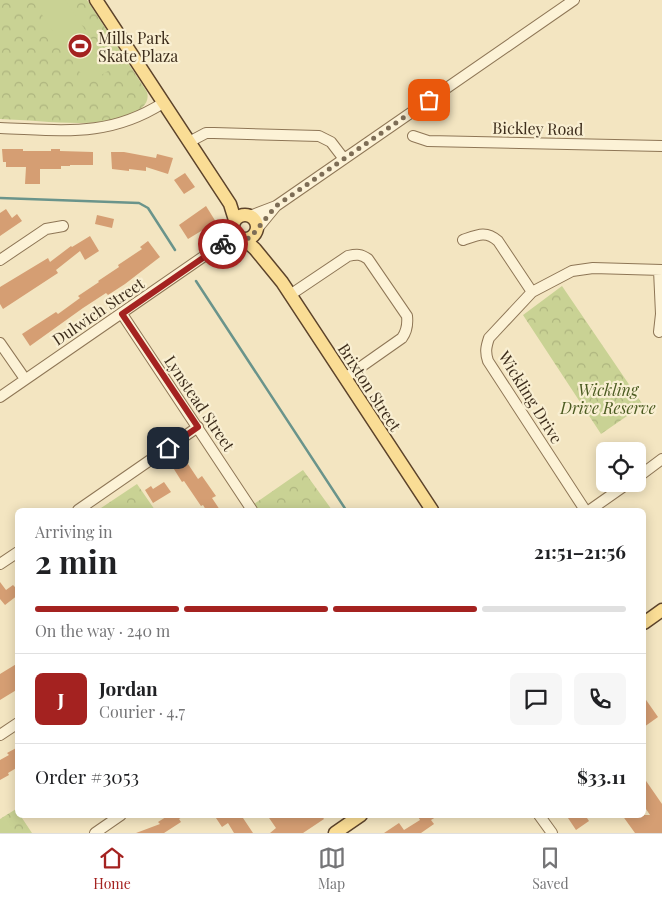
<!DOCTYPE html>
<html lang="en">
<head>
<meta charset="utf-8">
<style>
	:root { --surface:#fff; --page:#f6f6f6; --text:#202124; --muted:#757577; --line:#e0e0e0; --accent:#a42220 }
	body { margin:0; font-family:"Playfair Display",serif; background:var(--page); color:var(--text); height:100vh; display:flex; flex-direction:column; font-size:19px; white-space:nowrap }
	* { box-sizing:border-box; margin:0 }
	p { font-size:16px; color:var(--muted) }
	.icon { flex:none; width:28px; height:28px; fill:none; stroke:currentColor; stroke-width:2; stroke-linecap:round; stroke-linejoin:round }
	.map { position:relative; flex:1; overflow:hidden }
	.sheet { position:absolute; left:15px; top:508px; width:631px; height:310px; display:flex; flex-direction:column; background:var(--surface); border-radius:8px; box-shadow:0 2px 12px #0003 }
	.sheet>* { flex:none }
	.fabs { position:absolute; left:596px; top:442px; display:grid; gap:10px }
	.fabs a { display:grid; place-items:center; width:50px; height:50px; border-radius:8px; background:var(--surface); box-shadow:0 2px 12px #0003; font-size:25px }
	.pin { position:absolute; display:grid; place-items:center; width:42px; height:42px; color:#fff; margin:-21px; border-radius:10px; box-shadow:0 2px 8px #0006 }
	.courier { position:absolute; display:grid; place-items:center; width:50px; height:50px; margin:-25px; border:4px solid #a42220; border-radius:50%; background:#fff; color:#222; box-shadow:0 1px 6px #0007 }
	.head em { font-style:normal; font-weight:700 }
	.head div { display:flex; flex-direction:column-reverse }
	.head { display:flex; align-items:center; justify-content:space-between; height:85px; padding:0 20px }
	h1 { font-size:32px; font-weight:700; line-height:38px }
	.bar { display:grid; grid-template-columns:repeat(4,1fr); gap:8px 5px; align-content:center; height:60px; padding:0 20px }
	.bar i { height:6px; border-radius:4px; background:var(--line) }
	.bar .current { background:var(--accent) }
	.bar p { grid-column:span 4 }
	.line { display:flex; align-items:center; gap:12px; padding:0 20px; border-top:1px solid var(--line) }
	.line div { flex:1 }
	.round { display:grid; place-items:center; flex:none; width:52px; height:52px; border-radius:8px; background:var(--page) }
	.tab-bar { display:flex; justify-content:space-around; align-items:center; height:70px; border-top:1px solid var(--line); background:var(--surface); font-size:14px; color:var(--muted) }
	.tab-bar a { display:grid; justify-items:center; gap:2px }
	.tab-bar .current { color:var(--accent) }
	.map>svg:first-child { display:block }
	.park { fill:url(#park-crowns) }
	.pitch { fill:#c9d294 }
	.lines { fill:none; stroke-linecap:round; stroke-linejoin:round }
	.stream { stroke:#6a948b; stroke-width:2.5 }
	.building { fill:#d59e73 }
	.minor-casing { stroke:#8e7656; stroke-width:12 }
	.major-casing { stroke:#5c432b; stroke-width:15 }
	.minor { stroke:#fcf2d6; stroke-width:10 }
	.major { stroke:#fadd95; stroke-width:12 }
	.done { stroke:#7d6d56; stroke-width:5; stroke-dasharray:0 9 }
	.route { stroke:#a42220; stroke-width:6 }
	.labels { text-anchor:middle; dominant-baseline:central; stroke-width:4.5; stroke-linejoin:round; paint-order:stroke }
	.poi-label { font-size:16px; fill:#3d2d1c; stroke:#f9efd2; text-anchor:start }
	.street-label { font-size:16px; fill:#3d2d1c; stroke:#f9efd2 }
	.park-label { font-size:16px; font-style:italic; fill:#4b5b21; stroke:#f9efd2 }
</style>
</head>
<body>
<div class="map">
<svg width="662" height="833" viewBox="0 0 662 833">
	<defs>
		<pattern id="park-crowns" width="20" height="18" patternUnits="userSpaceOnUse" patternTransform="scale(1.25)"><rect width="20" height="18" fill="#c9d294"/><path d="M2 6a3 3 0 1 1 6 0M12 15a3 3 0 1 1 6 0" fill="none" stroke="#aeb57f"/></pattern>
	</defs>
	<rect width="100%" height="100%" fill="#f3e5c1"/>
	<path class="park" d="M0 0H87L147 92C153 112 117 121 102 122 68 125 33 120 0 119Z
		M562 286 643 405 601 434 523 315Z
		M303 470 332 510H259L254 504Z
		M137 484 155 510H98Z
		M16 809 18 815H20L32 833H0V819Z"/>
	<path class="pitch" d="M37 0H65L110 67 108 71 88 83 73 63 74 62 51 29 34 2Z"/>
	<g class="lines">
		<path class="stream" d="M0 198 139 203 148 208 175 250
			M196 281 346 510"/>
	</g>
	<path class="building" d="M2 149H23V151H51V149H60V151L93 152V165H70V166H61V169H40V184H25L26 167H6V162H3Z
		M111 152H124L156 158 157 154 173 158 168 174 146 167V171L129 169V171L112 169Z
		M185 173 195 187 184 194 174 180Z
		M206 206 216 222 188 239 179 225Z
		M6 209 12 218 17 214 22 221 0 236V213Z
		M97 215 114 219 112 228 95 224Z
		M90 236 99 251 85 260 80 251 56 270 58 273 3 309 0 304V287L48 258 50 262 71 246 72 247Z
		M148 241 160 257 125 284 108 295 106 293 83 308 30 346 22 334 56 312 58 314 80 298 78 296 99 282 98 281 119 267 118 265 142 249 140 247Z
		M184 458 198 479 202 476 216 496 212 498 220 510H206L203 505 201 506 184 481 182 482 172 466Z
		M164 482 171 492 153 503 145 490 151 486 153 489Z
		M0 582 6 590 13 585 18 590V595L5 605 0 599Z
		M18 663V689L0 700V674Z
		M644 697 658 717 644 727Z
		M18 747V767L8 773 9 775 0 780V760L9 755 7 753Z
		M644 778 662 804V833H635L622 815H650L644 806Z
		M169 815H185L179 819 181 822 164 833H136L160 824 158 822Z
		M220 815H241L253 833H234L228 823 222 827 216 818Z
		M267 815H321L324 819 303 833H270L276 828Z
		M417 815H439L431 820 434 824 421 833H384L399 823 404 830 420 820Z
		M566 815H585L589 821 576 830Z"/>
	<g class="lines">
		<defs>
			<path id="minor" d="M0 128C62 130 108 138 163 103
				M413 136 428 141 662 146
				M189 142 206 133H214L319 136 331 142 344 159
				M250 216 276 206 574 0
				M257 229 276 206
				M463 240C477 235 486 230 498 241L532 292
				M219 243 233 228
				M0 260 46 229 63 226
				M290 295 348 256C357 254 361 254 368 259L407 316C408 325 407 331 402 338L345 378
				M122 314 252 510
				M659 332 661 314 659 270
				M0 343 25 379
				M0 397 213 250 238 237
				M638 477 662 459
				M78 510 198 427
				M585 510 488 361C485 352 486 347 489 338L532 292 572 271 593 268 662 270
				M590 510 627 484
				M0 564 18 552
				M0 735 18 723
				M539 815 552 833
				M95 833 121 815"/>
			<path id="major" d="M96 0 230 204 235 220
				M233 227a12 12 0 1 1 24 0a12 12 0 1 1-24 0Z
				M244 239 255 249 282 282 432 510
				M644 623 662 610
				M335 833 361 815"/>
		</defs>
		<use href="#minor" class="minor-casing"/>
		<use href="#major" class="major-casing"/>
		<use href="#minor" class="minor"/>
		<use href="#major" class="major"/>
	</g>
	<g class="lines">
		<path class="done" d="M223 244 238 237 244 239 250 238 276 206 429 100"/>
		<path class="route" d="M168 448 198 427 122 314 223 244"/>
	</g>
	<defs>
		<symbol id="stadium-disc" viewBox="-11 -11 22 22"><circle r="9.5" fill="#a42220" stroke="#f9efd2"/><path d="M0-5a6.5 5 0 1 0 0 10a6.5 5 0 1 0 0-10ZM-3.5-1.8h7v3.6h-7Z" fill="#fff"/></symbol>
	</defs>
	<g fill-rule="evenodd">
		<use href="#stadium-disc" x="66" y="32" width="28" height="28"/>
	</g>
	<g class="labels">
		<g class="poi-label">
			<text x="98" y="37">Mills Park<tspan x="98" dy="18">Skate Plaza</tspan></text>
		</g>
		<g class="street-label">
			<text transform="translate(538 128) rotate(1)">Bickley Road</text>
			<text transform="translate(98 311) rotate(-34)">Dulwich Street</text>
			<text transform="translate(370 387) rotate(57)">Brixton Street</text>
			<text transform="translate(531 397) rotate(58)">Wickling Drive</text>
			<text transform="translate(200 403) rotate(56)">Lynstead Street</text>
		</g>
		<g class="park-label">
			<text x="608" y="389">Wickling<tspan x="608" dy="18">Drive Reserve</tspan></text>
		</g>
	</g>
</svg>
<div class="fabs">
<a><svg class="icon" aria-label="locate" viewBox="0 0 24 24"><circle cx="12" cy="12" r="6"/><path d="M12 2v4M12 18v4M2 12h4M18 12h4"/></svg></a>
</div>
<div class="pin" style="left:429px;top:100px;background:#ea580c"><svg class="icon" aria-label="bag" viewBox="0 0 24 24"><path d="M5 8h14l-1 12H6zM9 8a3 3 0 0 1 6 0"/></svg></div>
<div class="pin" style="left:168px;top:448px;background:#1f2937"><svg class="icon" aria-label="home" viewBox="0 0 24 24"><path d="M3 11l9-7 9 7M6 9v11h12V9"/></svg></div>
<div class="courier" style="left:223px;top:244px"><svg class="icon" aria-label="bike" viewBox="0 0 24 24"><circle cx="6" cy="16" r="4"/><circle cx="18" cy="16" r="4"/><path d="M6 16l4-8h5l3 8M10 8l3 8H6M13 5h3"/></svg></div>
<section class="sheet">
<div class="head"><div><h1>2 min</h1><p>Arriving in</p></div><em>21:51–21:56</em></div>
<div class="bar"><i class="current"></i><i class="current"></i><i class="current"></i><i></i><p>On the way · 240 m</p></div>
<div class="line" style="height:90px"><b class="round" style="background:var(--accent);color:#fff">J</b><div><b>Jordan</b><p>Courier · 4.7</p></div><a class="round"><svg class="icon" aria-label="chat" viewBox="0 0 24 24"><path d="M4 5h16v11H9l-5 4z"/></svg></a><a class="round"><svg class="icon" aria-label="phone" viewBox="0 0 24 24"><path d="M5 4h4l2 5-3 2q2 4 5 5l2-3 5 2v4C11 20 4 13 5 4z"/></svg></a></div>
<div class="line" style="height:65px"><div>Order #3053</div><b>$33.11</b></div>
</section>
</div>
<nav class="tab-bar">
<a class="current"><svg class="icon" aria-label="home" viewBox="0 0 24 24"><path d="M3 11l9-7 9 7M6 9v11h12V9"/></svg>Home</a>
<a><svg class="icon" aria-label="map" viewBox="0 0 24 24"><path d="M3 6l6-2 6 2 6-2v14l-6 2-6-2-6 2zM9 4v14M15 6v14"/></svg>Map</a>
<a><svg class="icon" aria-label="saved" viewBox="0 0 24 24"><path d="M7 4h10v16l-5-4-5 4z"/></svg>Saved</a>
</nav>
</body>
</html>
